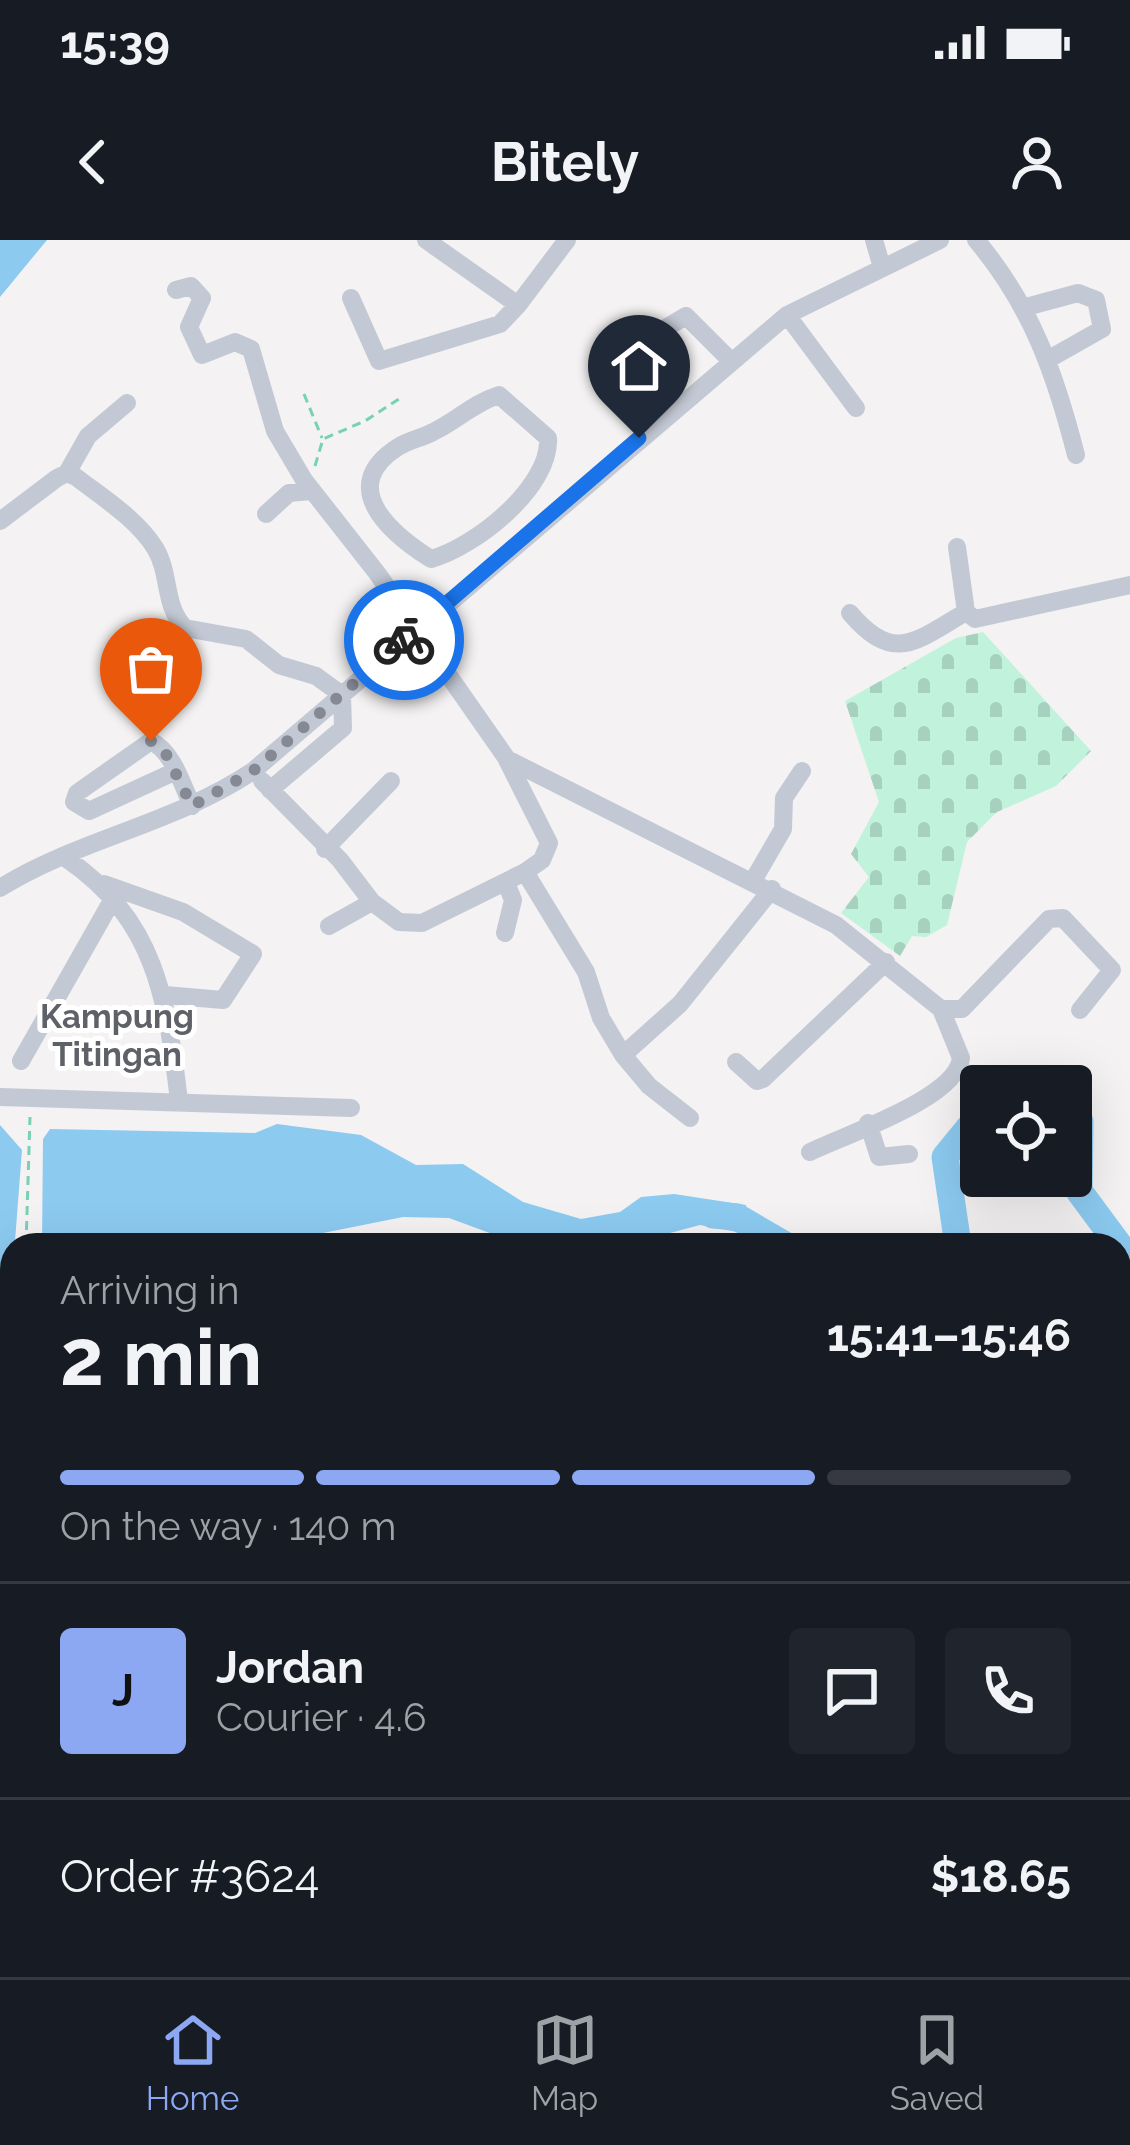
<!DOCTYPE html>
<html lang="en">
<head>
<meta charset="utf-8">
<style>
	:root { --surface:#171b24; --page:#20242c; --text:#f1f3f6; --muted:#9ea1a6; --line:#363941; --accent:#8da8f2 }
	body { margin:0; font-family:Raleway,sans-serif; background:var(--page); color:var(--text); height:100vh; display:flex; flex-direction:column; font-size:45px; white-space:nowrap }
	* { box-sizing:border-box; margin:0 }
	p { font-size:39px; color:var(--muted) }
	.icon { flex:none; width:66px; height:66px; fill:none; stroke:currentColor; stroke-width:2; stroke-linecap:round; stroke-linejoin:round }
	.map { position:relative; flex:1; overflow:hidden }
	.sheet { position:absolute; left:0px; top:993px; width:1131px; height:744px; display:flex; flex-direction:column; background:var(--surface); border-radius:36px 36px 0 0; box-shadow:0 12px 48px #0002 }
	.sheet>* { flex:none }
	.tools { position:absolute; left:960px; top:825px; display:grid; gap:24px }
	.tools a { display:grid; place-items:center; width:132px; height:132px; border-radius:12px; background:var(--surface); box-shadow:0 12px 48px #0002; font-size:60px }
	.pin { position:absolute; display:grid; place-items:center; width:102px; height:102px; color:#fff; margin:-123px -51px; border-radius:50% 50% 50% 0; rotate:-45deg; box-shadow:0 0 12px #0007 }
	.pin .icon { rotate:45deg }
	.courier { position:absolute; display:grid; place-items:center; width:120px; height:120px; margin:-60px; border:9px solid #1a73e8; border-radius:50%; background:#fff; color:#222; box-shadow:0 3px 15px #0007 }
	.headline em { font-style:normal; font-weight:700 }
	.headline div { display:flex; flex-direction:column-reverse }
	.headline { display:flex; align-items:center; justify-content:space-between; height:204px; padding:0 60px }
	h1 { font-size:78px; font-weight:700; line-height:90px }
	.bar { display:grid; grid-template-columns:repeat(4,1fr); gap:18px 12px; align-content:center; height:144px; padding:0 60px }
	.bar i { height:15px; border-radius:9px; background:var(--line) }
	.bar .current { background:var(--accent) }
	.bar p { grid-column:span 4 }
	.line { display:flex; align-items:center; gap:30px; padding:0 60px; border-top:3px solid var(--line) }
	.line div { flex:1 }
	.round { display:grid; place-items:center; flex:none; width:126px; height:126px; border-radius:12px; background:var(--page) }
	.status { display:flex; justify-content:space-between; align-items:center; height:84px; padding:0 60px; background:var(--surface); direction:ltr }
	.status svg { height:33px; fill:currentColor }
	header { display:flex; justify-content:space-between; align-items:center; height:156px; padding:0 60px; background:var(--surface); font-size:54px; font-weight:700 }
	.dock { display:flex; justify-content:space-around; align-items:center; height:168px; border-top:3px solid var(--line); background:var(--surface); font-size:33px; color:var(--muted) }
	.dock a { display:grid; justify-items:center; gap:6px }
	.dock .current { color:var(--accent) }
	.map>svg:first-child { display:block }
	.cemetery { fill:url(#cemetery-stones) }
	.water { fill:#8ccaf0 }
	.lines { fill:none; stroke-linecap:round; stroke-linejoin:round }
	.canal { stroke:#8ccaf0; stroke-width:16 }
	.river { stroke:#8ccaf0; stroke-width:27 }
	.path { stroke:#77d2b5; stroke-width:3; stroke-dasharray:9 6; stroke-linecap:butt }
	.minor { stroke:#c3c9d4; stroke-width:18 }
	.done { stroke:#858994; stroke-width:12; stroke-dasharray:0 21.6 }
	.route { stroke:#1a73e8; stroke-width:15 }
	.labels { text-anchor:middle; dominant-baseline:central; stroke-width:10; stroke-linejoin:round; paint-order:stroke }
	.neighbourhood-label { font-size:33px; font-weight:bold; fill:#5e6167; stroke:#fff }
</style>
</head>
<body>
<div class="status"><b>15:39</b><svg viewBox="0 0 49 12"><path d="M0 12V9h3v3zM5 12V6h3v6zM10 12V3h3v9zM15 12V0h3v12zM26 1h20v11H26zM47 4h2v5h-2z"/></svg></div>
<header><svg class="icon" aria-label="back" viewBox="0 0 24 24"><path d="M15 5l-7 7 7 7"/></svg>Bitely<svg class="icon" aria-label="person" viewBox="0 0 24 24"><circle cx="12" cy="8" r="4"/><path d="M4 21q1-7 8-7t8 7"/></svg></header>
<div class="map">
<svg width="1130" height="1737" viewBox="0 0 1130 1737">
	<defs>
		<pattern id="cemetery-stones" width="16" height="16" patternUnits="userSpaceOnUse" patternTransform="scale(3)"><rect width="16" height="16" fill="#c0f2dc"/><path d="M2 7V4a2 2 0 0 1 4 0v3zM10 15v-3a2 2 0 0 1 4 0v3z" fill="#a6d1bf"/></pattern>
	</defs>
	<rect width="100%" height="100%" fill="#f4f2f2"/>
	<path class="cemetery" d="M983 392 1091 511 1056 546 997 572 967 602 947 685 926 697 912 696 900 716 841 673 869 637 851 614 879 562 845 461 956 398Z"/>
	<path class="water" d="M0 0H47L0 57Z
		M277 884 361 895 416 925 463 924 523 962 581 979 620 972 641 957 674 954 746 965 748 994 700 985 625 1005H522L449 978 403 977 303 997 302 1005H42L43 899 50 889 255 893Z
		M0 885 22 910 10 1066 0 1073Z
		M0 1100 12 1120V1212L0 1193Z"/>
	<g class="lines">
		<path class="canal" d="M554 1725 562 1737"/>
		<path class="river" d="M1071 876 1080 882 1079 951 1130 1020
			M713 975 737 977 785 1005
			M958 1005 945 917 981 873"/>
		<path class="path" d="M304 154 322 198
			M315 226 323 199 365 181 402 157
			M26 1005 30 877
			M0 1097 12 1080"/>
		<path class="minor" d="M426 0 518 65 567 0
			M874 0 881 24
			M976 0C1031 65 1055 133 1076 215
			M176 50 191 46 202 58 189 87 202 115 235 102 251 109 275 191 304 240 377 333 507 519 836 685 941 769 961 818C957 858 847 894 810 912
			M351 58 379 121 500 84 518 65
			M1026 67 1078 53 1096 60 1102 89 1049 119
			M787 75 856 168
			M659 92 686 76 730 120
			M499 155 548 198C551 247 475 307 431 319 388 292 337 246 398 207 409 200 422 198 433 192 456 181 474 163 499 155Z
			M67 233 88 196 127 163
			M266 274 289 253 311 251
			M0 281 57 238 67 233 76 237C103 258 137 279 155 308 171 334 163 366 185 388L246 399 279 425 316 436 342 455 343 488 270 550
			M957 307 966 372 975 379 1130 345
			M850 373C894 425 916 401 966 372
			M507 520 549 603 542 620 525 632 586 732 601 778 623 815 649 846 690 878
			M176 531 89 571 74 562 77 553 151 501C173 512 182 544 192 566
			M262 541 340 620 372 662 399 682 422 683 525 632
			M325 609 391 541
			M67 619C156 680 167 760 179 861
			M754 639 783 589 784 558 802 531
			M104 644 183 672 253 714 223 760 165 755
			M0 648C76 600 174 584 253 531L787 75 940 0
			M329 686 372 662
			M505 693 513 660 506 643
			M941 769H962L1049 679 1063 678 1112 730 1080 770
			M623 815 680 764 772 649
			M21 821 114 657
			M736 822 757 841 763 839 886 722
			M0 857 351 868
			M868 883 879 917 909 914
			M0 1064 12 1063
			M0 1335 12 1353
			M0 1562 12 1546
			M1119 1567 1130 1574
			M427 1725 429 1737
			M536 1725 544 1737
			M637 1729 703 1737
			M181 1737 183 1725
			M900 1737 903 1725"/>
	</g>
	<g class="lines">
		<path class="done" d="M151 501 163 508 192 566 253 531 404 400"/>
		<path class="route" d="M404 400 639 198"/>
	</g>
	<g class="labels">
		<g class="neighbourhood-label">
			<text x="117" y="776">Kampung<tspan x="117" dy="38">Titingan</tspan></text>
		</g>
	</g>
</svg>
<div class="tools">
<a><svg class="icon" aria-label="locate" viewBox="0 0 24 24"><circle cx="12" cy="12" r="6"/><path d="M12 2v4M12 18v4M2 12h4M18 12h4"/></svg></a>
</div>
<div class="pin" style="left:151px;top:501px;background:#ea580c"><svg class="icon" aria-label="bag" viewBox="0 0 24 24"><path d="M5 8h14l-1 12H6zM9 8a3 3 0 0 1 6 0"/></svg></div>
<div class="pin" style="left:639px;top:198px;background:#1f2937"><svg class="icon" aria-label="home" viewBox="0 0 24 24"><path d="M3 11l9-7 9 7M6 9v11h12V9"/></svg></div>
<div class="courier" style="left:404px;top:400px"><svg class="icon" aria-label="bike" viewBox="0 0 24 24"><circle cx="6" cy="16" r="4"/><circle cx="18" cy="16" r="4"/><path d="M6 16l4-8h5l3 8M10 8l3 8H6M13 5h3"/></svg></div>
<section class="sheet">
<div class="headline"><div><h1>2 min</h1><p>Arriving in</p></div><em>15:41–15:46</em></div>
<div class="bar"><i class="current"></i><i class="current"></i><i class="current"></i><i></i><p>On the way · 140 m</p></div>
<div class="line" style="height:216px"><b class="round" style="background:var(--accent);color:#111">J</b><div><b>Jordan</b><p>Courier · 4.6</p></div><a class="round"><svg class="icon" aria-label="chat" viewBox="0 0 24 24"><path d="M4 5h16v11H9l-5 4z"/></svg></a><a class="round"><svg class="icon" aria-label="phone" viewBox="0 0 24 24"><path d="M5 4h4l2 5-3 2q2 4 5 5l2-3 5 2v4C11 20 4 13 5 4z"/></svg></a></div>
<div class="line" style="height:156px"><div>Order #3624</div><b>$18.65</b></div>
</section>
</div>
<nav class="dock">
<a class="current"><svg class="icon" aria-label="home" viewBox="0 0 24 24"><path d="M3 11l9-7 9 7M6 9v11h12V9"/></svg>Home</a>
<a><svg class="icon" aria-label="map" viewBox="0 0 24 24"><path d="M3 6l6-2 6 2 6-2v14l-6 2-6-2-6 2zM9 4v14M15 6v14"/></svg>Map</a>
<a><svg class="icon" aria-label="saved" viewBox="0 0 24 24"><path d="M7 4h10v16l-5-4-5 4z"/></svg>Saved</a>
</nav>
</body>
</html>
